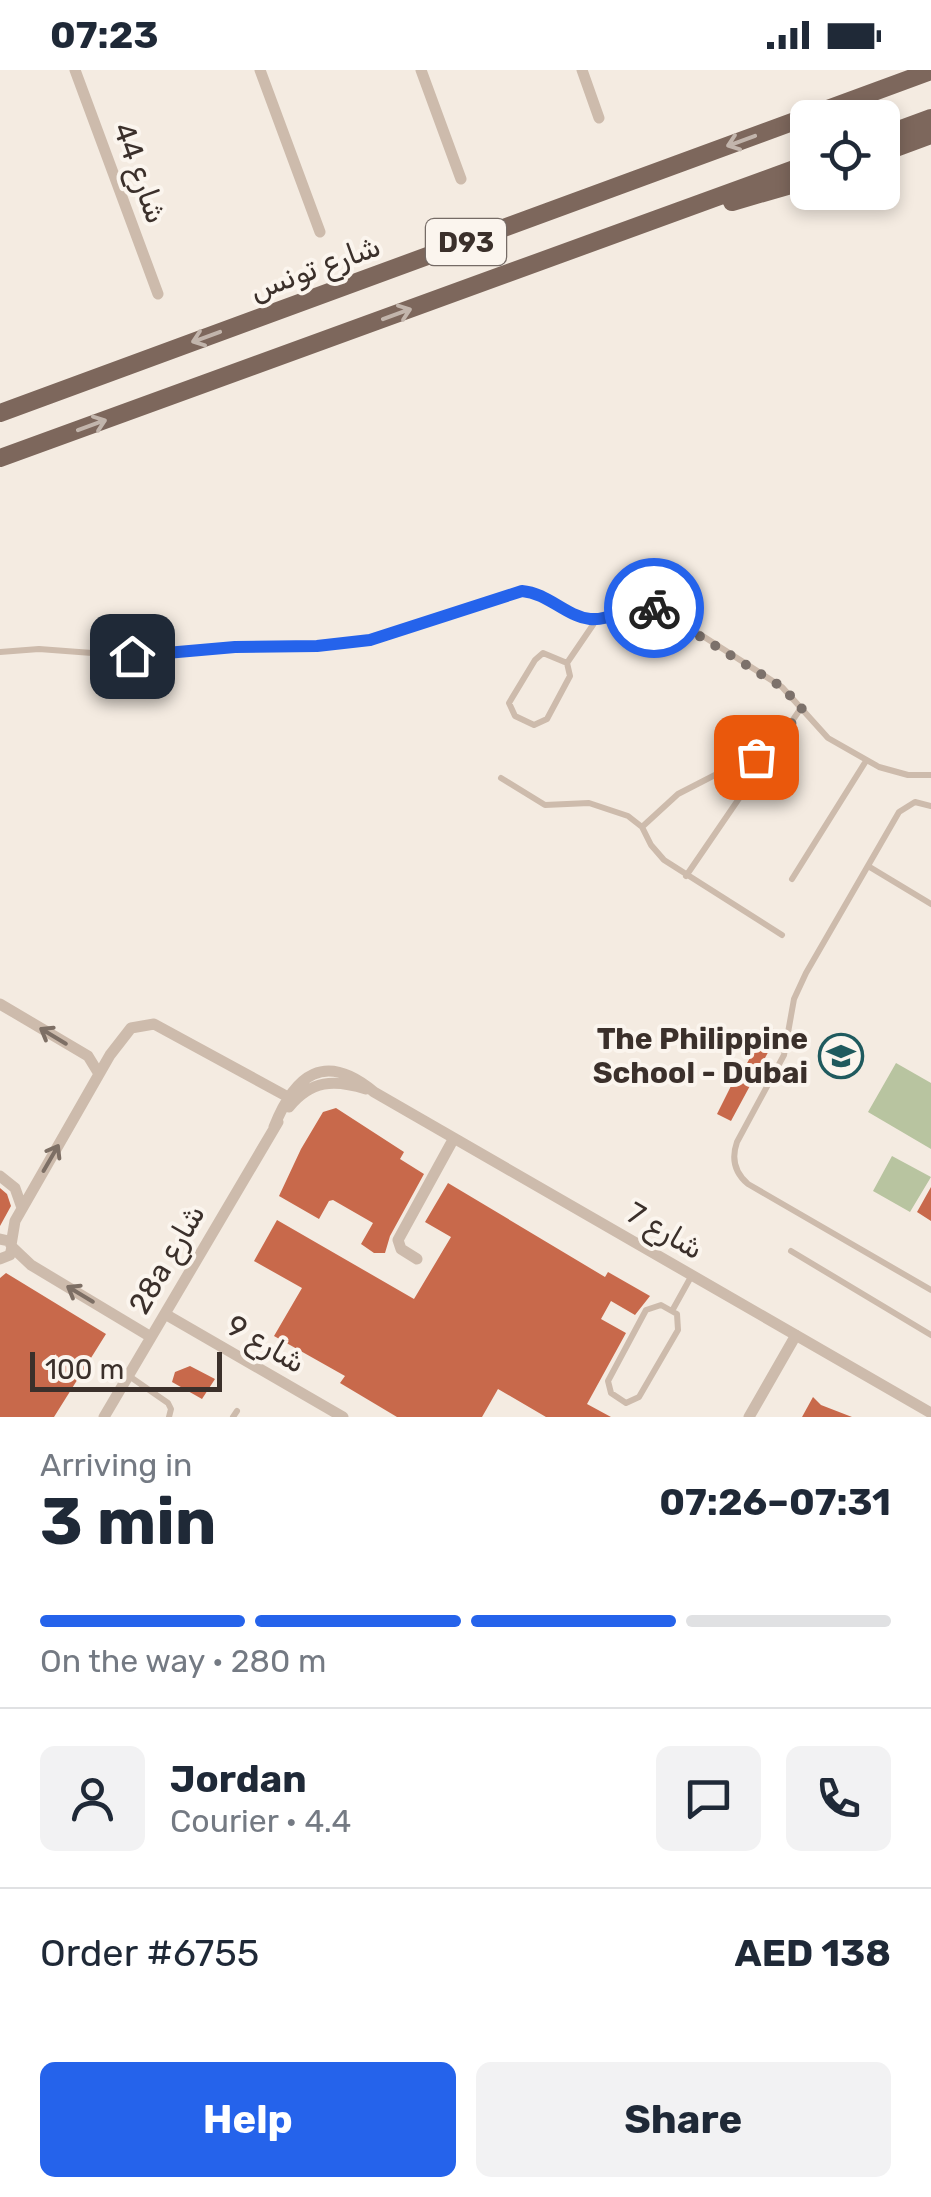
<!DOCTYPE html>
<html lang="en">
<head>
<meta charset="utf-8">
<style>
	:root { --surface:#fff; --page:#f2f2f3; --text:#1f2937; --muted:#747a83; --line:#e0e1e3; --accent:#2563eb }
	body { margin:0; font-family:Rubik,Vazirmatn,sans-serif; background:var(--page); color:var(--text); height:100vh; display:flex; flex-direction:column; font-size:38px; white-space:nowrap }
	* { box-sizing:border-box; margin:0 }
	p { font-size:32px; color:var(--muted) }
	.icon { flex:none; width:55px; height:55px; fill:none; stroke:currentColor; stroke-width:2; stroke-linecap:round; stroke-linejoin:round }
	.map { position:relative; height:1347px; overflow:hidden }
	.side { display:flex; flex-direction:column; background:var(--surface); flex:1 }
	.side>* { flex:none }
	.controls { position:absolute; left:790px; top:30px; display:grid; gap:20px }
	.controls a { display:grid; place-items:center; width:110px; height:110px; border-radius:15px; background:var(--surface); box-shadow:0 5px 15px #0003; font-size:50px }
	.scale { position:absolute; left:30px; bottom:25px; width:192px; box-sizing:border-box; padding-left:10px; border:5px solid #3b302b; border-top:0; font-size:28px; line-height:35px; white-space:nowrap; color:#3b302b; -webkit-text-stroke:8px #fbf5ee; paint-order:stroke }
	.pin { position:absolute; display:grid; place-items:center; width:85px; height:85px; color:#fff; margin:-42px; border-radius:20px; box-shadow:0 5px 15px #0006 }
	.courier { position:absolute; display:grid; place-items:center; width:100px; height:100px; margin:-50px; border:8px solid #2563eb; border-radius:50%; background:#fff; color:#222; box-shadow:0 2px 12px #0007 }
	.overview em { font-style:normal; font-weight:700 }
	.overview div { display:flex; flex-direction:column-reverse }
	.overview { display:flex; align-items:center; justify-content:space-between; height:170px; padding:0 40px }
	h1 { font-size:65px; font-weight:700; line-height:75px }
	.bar { display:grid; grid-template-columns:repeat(4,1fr); gap:15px 10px; align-content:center; height:120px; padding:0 40px }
	.bar i { height:12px; border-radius:8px; background:var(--line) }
	.bar .selected { background:var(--accent) }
	.bar p { grid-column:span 4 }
	.line { display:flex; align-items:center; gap:25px; padding:0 40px; border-top:2px solid var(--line) }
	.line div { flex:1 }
	.round { display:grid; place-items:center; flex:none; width:105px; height:105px; border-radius:15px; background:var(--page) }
	.primary-button { display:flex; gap:20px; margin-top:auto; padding:20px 40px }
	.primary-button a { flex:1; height:115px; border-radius:15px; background:var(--accent); color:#fff; font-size:40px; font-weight:700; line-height:115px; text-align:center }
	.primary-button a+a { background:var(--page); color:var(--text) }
	.status { display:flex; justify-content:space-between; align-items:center; height:70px; padding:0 50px; background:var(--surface); direction:ltr }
	.status svg { height:28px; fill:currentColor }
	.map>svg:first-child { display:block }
	.green { fill:#b8c4a0 }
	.building { fill:#c8694b }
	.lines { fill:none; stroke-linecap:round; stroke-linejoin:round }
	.lane { stroke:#cdbbac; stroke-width:6 }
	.street { stroke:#cdbbac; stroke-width:11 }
	.primary { stroke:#7d675c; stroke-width:18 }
	.oneway { stroke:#c2b5ac }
	.oneway2 { stroke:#7d6f65 }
	.done { stroke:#7c716b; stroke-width:10; stroke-dasharray:0 18 }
	.route { stroke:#2563eb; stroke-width:12 }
	.labels { text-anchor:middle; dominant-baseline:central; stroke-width:8; stroke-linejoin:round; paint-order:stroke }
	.shield { fill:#fbf5ee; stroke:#756b66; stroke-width:2.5 }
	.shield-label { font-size:28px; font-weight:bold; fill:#3b302b }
	.street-label { font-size:30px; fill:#3b302b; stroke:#fbf5ee }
	.poi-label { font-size:30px; font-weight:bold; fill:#3b302b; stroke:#fbf5ee; text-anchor:end }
</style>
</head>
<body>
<div class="status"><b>07:23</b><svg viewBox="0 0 49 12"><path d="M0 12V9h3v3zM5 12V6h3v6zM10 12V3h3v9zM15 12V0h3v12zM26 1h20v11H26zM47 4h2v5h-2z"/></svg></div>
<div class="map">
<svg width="931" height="1347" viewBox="0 0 931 1347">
	<rect width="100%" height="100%" fill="#f4ebe1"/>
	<path class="green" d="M896 993 931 1013V1079L868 1042Z
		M892 1086 931 1107 910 1142 873 1121Z"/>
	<path class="building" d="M768 956 779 962 731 1051 717 1044 739 1000 742 1002Z
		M336 1038 404 1082 400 1089 424 1104 390 1166 385 1183H374L361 1174 373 1153 333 1130 329 1131 319 1149 279 1126 301 1079 323 1042Z
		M448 1113 605 1207 608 1202 650 1226 635 1245 611 1231 601 1249 626 1263 587 1334 611 1347H546L498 1319 482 1347H397L340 1313 345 1306 274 1266 302 1218 254 1191 277 1150 414 1229 451 1167 425 1152Z
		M931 1117V1151L917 1142Z
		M0 1118 7 1124 11 1136 0 1156Z
		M6 1203 106 1264 54 1347H0V1208Z
		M190 1296 215 1309 202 1329 172 1312 175 1302Z
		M813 1327 821 1335 852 1347H802Z"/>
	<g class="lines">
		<path class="lane" d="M0 582 39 579 132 586 235 577 344 574 396 564 522 521C548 523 564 545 589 548 619 553 632 528 667 543L782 617 828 668 879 697 908 705H931
			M543 583 567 593 570 606 547 649 534 655 515 646 509 633 535 590Z
			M567 593 597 549
			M501 708 545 735 589 733 628 746 642 757 651 775 664 790 782 865
			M931 736 915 732 899 742 806 903 794 929 784 985 737 1072C731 1089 735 1103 748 1114L931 1220
			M642 757 678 724 746 689 756 687 766 690
			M868 796 931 834
			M686 806 801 638
			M792 809 866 691
			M791 1181 931 1265
			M661 1235 677 1244 678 1260 639 1327 626 1333 611 1323 608 1311 646 1240Z
			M672 1241 692 1205
			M129 1306 168 1333 171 1339 169 1347
			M233 1347 237 1341"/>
		<path class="street" d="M75 0 158 224
			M260 0 320 162
			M421 0 461 109
			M582 0 599 48
			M0 934 88 986 99 1004
			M289 1037C311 1010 334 1009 366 1019
			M274 1057C295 1004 325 981 374 1022L931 1343
			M0 1106 15 1118 22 1138
			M0 1169 9 1171 12 1177 10 1185 0 1189
			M11 1175 15 1151 110 985 131 958 154 954 288 1027
			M12 1177 31 1195 151 1267
			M417 1189 401 1179 398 1170 454 1068
			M165 1244 343 1347
			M104 1347 278 1052
			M749 1347 796 1265"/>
		<path class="primary" d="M882 66 931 48
			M882 83 931 65
			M732 132 808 110
			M0 343 931 1
			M0 388 808 94"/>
	</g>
	<defs><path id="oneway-shaft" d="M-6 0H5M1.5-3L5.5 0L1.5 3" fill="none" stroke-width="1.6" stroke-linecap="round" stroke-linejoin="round" transform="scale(2.5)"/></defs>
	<g class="oneway">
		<use href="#oneway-shaft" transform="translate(741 71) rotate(160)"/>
		<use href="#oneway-shaft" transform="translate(397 244) rotate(-20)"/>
		<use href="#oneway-shaft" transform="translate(206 267) rotate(160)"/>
		<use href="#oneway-shaft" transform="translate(92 355) rotate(-20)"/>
	</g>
	<g class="oneway2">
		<use href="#oneway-shaft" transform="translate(53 966) rotate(-149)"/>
		<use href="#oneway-shaft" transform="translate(51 1088) rotate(-60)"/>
		<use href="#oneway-shaft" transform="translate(80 1224) rotate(-149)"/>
	</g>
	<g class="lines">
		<path class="done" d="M654 538 782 617 802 638 766 690 756 687"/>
		<path class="route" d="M132 586 235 577 317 576 370 570 522 521C548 523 565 546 590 549 613 551 630 534 654 538"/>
	</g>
	<defs>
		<symbol id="school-ring" viewBox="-11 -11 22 22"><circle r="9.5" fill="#fbf5ee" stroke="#1f5a5e" stroke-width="1.5"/><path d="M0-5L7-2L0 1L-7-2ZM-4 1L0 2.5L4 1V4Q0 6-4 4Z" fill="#1f5a5e"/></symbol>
	</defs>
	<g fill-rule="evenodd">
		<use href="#school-ring" x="816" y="961" width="50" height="50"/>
	</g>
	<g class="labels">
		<rect class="shield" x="426" y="149" width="80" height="46" rx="8"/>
		<g class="shield-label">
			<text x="466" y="172">D93</text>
		</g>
		<g class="street-label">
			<text transform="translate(140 103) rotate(70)">شارع 44</text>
			<text transform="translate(315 198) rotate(-20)">شارع تونس</text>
			<text transform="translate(665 1161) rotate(30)">شارع 7</text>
			<text transform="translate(167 1189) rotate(-60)">28a شارع</text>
			<text transform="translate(266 1274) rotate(30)">شارع 9</text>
		</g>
		<g class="poi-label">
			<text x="808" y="969">The Philippine<tspan x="808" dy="34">School - Dubai</tspan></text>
		</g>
	</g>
</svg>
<div class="controls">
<a><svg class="icon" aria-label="locate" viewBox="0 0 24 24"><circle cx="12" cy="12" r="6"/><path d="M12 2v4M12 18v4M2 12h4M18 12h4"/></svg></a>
</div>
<div class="scale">100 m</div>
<div class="pin" style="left:756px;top:687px;background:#ea580c"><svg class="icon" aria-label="bag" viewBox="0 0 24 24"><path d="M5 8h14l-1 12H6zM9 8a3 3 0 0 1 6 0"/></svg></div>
<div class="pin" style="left:132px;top:586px;background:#1f2937"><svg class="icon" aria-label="home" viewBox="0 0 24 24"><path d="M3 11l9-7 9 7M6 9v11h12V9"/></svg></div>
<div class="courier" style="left:654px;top:538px"><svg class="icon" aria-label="bike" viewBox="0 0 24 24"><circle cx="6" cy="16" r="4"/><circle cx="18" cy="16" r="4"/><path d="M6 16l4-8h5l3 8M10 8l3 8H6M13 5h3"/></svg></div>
</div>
<section class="side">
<div class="overview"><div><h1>3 min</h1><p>Arriving in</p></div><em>07:26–07:31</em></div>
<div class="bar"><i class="selected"></i><i class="selected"></i><i class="selected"></i><i></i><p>On the way · 280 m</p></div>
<div class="line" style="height:180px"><a class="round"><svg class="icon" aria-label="person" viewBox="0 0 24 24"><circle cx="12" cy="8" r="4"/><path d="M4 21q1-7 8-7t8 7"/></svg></a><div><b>Jordan</b><p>Courier · 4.4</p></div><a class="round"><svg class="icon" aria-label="chat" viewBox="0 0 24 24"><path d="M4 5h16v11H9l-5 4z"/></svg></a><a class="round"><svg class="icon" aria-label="phone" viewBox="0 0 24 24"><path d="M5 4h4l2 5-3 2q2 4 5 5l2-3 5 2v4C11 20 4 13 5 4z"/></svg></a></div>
<div class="line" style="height:130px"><div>Order #6755</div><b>AED 138</b></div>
<div class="primary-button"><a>Help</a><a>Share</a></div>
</section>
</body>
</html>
